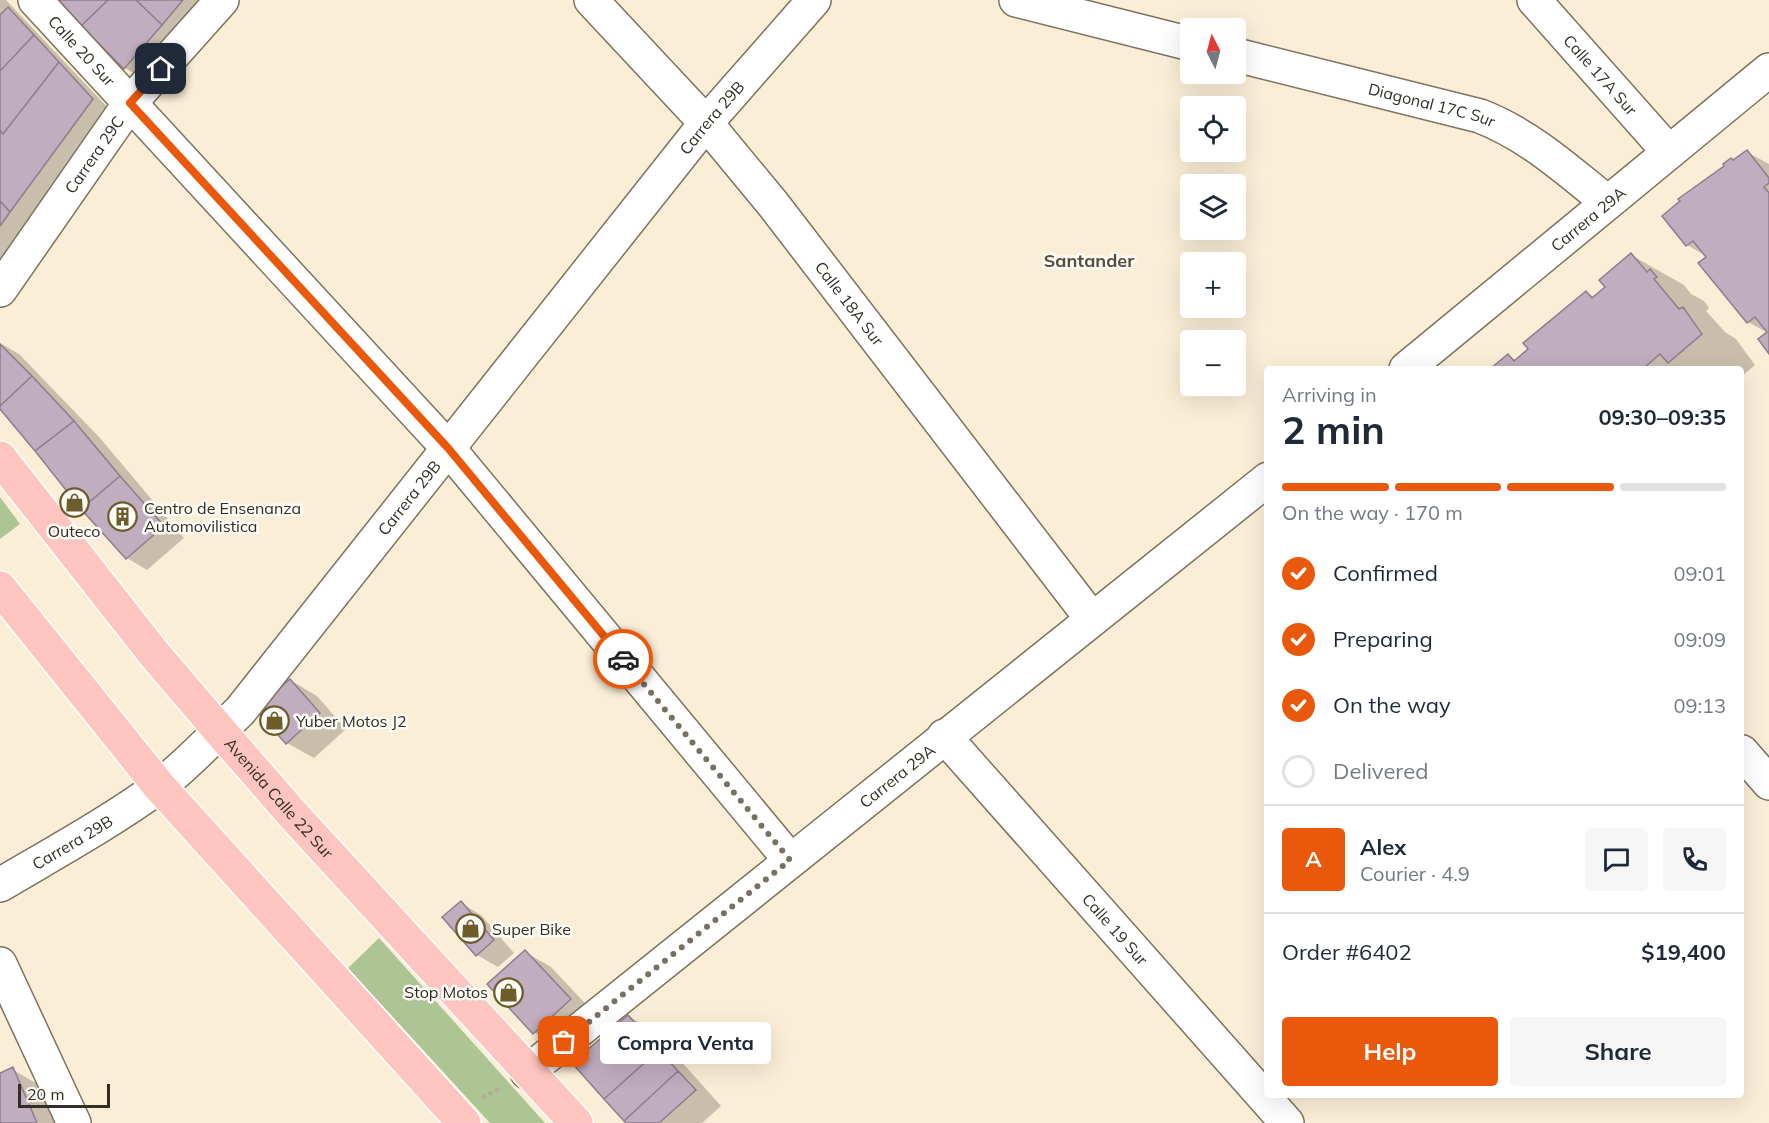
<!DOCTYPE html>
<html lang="en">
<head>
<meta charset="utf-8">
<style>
	:root { --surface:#fff; --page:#f6f6f7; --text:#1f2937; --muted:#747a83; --line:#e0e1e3; --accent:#ea580c }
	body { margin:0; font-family:Mulish,sans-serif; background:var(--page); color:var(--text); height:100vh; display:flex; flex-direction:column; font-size:22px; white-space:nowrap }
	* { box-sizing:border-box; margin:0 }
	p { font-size:20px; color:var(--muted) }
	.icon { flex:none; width:33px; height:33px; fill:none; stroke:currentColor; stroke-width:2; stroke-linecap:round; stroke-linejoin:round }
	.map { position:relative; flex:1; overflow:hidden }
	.sheet { position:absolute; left:1264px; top:366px; width:480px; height:732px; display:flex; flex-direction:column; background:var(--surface); border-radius:6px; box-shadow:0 6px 24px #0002 }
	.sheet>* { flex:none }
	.needle { width:39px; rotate:354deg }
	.fabs { position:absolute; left:1180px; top:18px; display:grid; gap:12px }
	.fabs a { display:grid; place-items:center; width:66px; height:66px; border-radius:6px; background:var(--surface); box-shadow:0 6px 24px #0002; font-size:30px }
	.scale { position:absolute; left:18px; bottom:15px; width:92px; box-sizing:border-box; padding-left:6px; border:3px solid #322e25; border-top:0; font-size:16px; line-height:21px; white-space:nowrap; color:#322e25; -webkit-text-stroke:4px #fefcf7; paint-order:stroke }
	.pin { position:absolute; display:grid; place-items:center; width:51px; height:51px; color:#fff; margin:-26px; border-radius:12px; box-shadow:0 3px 9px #0006 }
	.courier { position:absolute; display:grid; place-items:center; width:60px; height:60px; margin:-30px; border:4px solid #ea580c; border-radius:50%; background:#fff; color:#222; box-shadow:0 2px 8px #0007 }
	.bubble { position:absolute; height:42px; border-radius:6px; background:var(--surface); box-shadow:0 6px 24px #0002; font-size:20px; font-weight:700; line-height:42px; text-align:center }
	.summary em { font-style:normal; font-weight:700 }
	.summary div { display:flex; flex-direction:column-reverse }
	.summary { display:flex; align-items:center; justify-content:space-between; height:102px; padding:0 18px }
	h1 { font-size:39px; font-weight:700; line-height:45px }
	.bar { display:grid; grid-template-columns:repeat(4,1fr); gap:9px 6px; align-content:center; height:72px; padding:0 18px }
	.bar i { height:8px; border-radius:4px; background:var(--line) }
	.bar .current { background:var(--accent) }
	.bar p { grid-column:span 4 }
	.line { display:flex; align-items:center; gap:15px; padding:0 18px; border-top:2px solid var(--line) }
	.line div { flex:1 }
	.round { display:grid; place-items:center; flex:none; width:63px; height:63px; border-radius:6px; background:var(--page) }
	ol { padding:0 18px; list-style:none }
	li { display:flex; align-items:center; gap:18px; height:66px }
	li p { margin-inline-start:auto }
	li .icon { padding:6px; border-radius:50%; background:var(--accent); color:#fff; stroke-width:4 }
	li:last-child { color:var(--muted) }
	li i { width:33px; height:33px; border:3px solid var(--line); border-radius:50% }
	.button { display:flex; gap:12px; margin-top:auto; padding:12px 18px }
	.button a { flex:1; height:69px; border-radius:6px; background:var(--accent); color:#fff; font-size:24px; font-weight:700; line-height:69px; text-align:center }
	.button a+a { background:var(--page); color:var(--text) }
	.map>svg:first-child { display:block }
	.green { fill:#adc595 }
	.shadow { fill:#0003 }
	.building { fill:#c1adc0; stroke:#8f7c8e; stroke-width:1.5 }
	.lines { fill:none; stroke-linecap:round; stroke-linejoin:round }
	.minor-casing { stroke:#7d725d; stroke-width:36 }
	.major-casing { stroke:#fff; stroke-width:36 }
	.path { stroke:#b5ac99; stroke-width:4; stroke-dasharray:4.5 3; stroke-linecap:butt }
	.minor { stroke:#fff; stroke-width:33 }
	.major { stroke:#fec4bf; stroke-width:33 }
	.done { stroke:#787163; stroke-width:6; stroke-dasharray:0 10.8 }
	.route { stroke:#ea580c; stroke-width:8 }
	.labels { text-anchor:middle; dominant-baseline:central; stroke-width:5; stroke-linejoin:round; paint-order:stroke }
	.street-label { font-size:16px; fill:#322e25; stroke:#fefcf7 }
	.poi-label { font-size:16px; fill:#322e25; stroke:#fefcf7; text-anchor:start }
	.neighbourhood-label { font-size:18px; font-weight:bold; fill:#584e3a; stroke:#fefcf7 }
</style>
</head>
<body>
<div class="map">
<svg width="1769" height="1123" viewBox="0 0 1769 1123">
	<rect width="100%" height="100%" fill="#faeed6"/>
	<path class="green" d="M0 497 20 524 0 539Z
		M379 938 545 1123H490L348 968Z"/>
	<path class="shadow" d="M0 0H6L112 112 0 266Z
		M57 0H203L139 76 125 68Z
		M1747 152 1769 164V351L1768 333 1748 322 1701 263 1708 257 1687 245 1734 161Z
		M1631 255 1684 285 1691 294 1704 301 1709 308 1706 311 1725 332 1736 339 1755 365 1742 376V369H1492L1508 356 1517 361 1586 292 1594 297 1607 287Z
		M0 343 19 354 100 438 184 538 147 570 127 558 0 408Z
		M290 680 317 696 346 729 314 758 287 743Z
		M461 903 481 915 514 953 498 967 477 955Z
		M525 952 551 967 596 1015 561 1048 534 1032Z
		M628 1016 655 1032 721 1106 702 1123H628Z
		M12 1069 39 1085 56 1123H0V1075Z"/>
	<path class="building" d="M55 0H108L81 26Z
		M108 0H136L162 25 124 69 81 26Z
		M136 0H183L162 25Z
		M8 7 34 35 0 71V15Z
		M34 35 59 62 3 134 0 130V71Z
		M59 62 93 99 10 212 0 201V130L3 134Z
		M1747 150 1769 178V183L1764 187 1769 193V354L1758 339 1767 332 1755 317 1747 323 1698 263 1706 257 1693 241 1686 246 1662 216 1680 201 1678 199 1724 166 1723 164 1731 158 1733 160Z
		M0 201 10 212 0 226Z
		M1631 253 1647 272 1650 269 1657 277 1654 279 1679 309 1683 307 1702 334 1668 363 1660 354 1645 367 1648 369H1490L1508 354 1514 361 1528 349 1523 343 1586 291 1592 298 1605 287 1599 280Z
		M0 344 32 376 0 406Z
		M32 376 74 421 35 451 0 409V406Z
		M74 421 120 476 81 509 35 451Z
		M120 476 164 526 126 559 81 509Z
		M290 679 320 713 286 744 255 709Z
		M461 901 494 940 476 956 442 917Z
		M525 950 571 999 533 1034 487 984Z
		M628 1015 659 1050 604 1099 572 1063Z
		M659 1050 678 1071 624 1121 604 1099Z
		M13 1067 37 1123H0V1073Z
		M678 1071 696 1090 659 1123H626L624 1121Z"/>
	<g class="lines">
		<defs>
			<g id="minor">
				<path id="s1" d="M35 0 448 448 790 860"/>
				<path id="s2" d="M591 0 706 123 773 204 1092 619"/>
				<path d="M1016 0 1191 44"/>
				<path id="s3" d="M1534 0 1668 151"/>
				<path id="s4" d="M1236 55 1480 116C1529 135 1566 169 1606 201"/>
				<path id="s5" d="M0 290 130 103 222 0"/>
				<path id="s6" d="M1406 369 1769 70"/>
				<path id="s7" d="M944 736 1287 1123"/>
				<path d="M1742 752 1769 783"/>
				<path id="s8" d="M0 885C54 853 109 823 160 786 189 763 214 736 240 711L706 123 814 0"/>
				<path d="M0 964 74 1123"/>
				<path id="s9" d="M527 1072 1268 479"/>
			</g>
			<g id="major">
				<path id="s10" d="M0 458 155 655 220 731 294 816 576 1123"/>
				<path d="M0 588 159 786 464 1123"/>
			</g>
		</defs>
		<use href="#minor" class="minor-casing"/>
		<use href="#major" class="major-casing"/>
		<path class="path" d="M482 1098 502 1087"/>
		<use href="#minor" class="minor"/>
		<use href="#major" class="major"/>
	</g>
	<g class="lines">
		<path class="done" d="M564 1042 790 860 623 659"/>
		<path class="route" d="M161 69 130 103 448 448 623 659"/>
	</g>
	<defs>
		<symbol id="shop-ring" viewBox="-11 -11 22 22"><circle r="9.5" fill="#fefcf7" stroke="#6c5d2b" stroke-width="1.5"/><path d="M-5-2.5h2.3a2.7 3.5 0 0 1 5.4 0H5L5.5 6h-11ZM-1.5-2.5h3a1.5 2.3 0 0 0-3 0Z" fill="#6c5d2b"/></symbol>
		<symbol id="building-ring" viewBox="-11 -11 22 22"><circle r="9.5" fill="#fefcf7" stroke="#6c5d2b" stroke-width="1.5"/><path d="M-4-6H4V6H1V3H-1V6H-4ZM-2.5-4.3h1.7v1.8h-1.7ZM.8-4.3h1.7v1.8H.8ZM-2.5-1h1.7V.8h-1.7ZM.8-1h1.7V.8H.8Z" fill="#6c5d2b"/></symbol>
	</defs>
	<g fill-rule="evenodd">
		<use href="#shop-ring" x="58" y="486" width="33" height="33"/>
		<use href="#building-ring" x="106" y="500" width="33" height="33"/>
		<use href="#shop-ring" x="258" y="704" width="33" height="33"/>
		<use href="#shop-ring" x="454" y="912" width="33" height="33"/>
		<use href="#shop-ring" x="492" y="976" width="33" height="33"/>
	</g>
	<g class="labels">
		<g class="street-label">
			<text stroke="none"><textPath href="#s1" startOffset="69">Calle 20 Sur</textPath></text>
			<text stroke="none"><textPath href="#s3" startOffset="100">Calle 17A Sur</textPath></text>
			<text stroke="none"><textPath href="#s4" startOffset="202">Diagonal 17C Sur</textPath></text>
			<text stroke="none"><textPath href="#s8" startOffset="1056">Carrera 29B</textPath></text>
			<text stroke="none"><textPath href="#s5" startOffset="165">Carrera 29C</textPath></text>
			<text stroke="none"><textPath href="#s6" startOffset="236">Carrera 29A</textPath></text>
			<text stroke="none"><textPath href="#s2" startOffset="399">Calle 18A Sur</textPath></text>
			<text stroke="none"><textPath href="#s8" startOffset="570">Carrera 29B</textPath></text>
			<text stroke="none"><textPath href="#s9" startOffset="474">Carrera 29A</textPath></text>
			<text stroke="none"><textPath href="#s10" startOffset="440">Avenida Calle 22 Sur</textPath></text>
			<text stroke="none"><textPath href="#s8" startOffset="84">Carrera 29B</textPath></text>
			<text stroke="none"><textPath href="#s7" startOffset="258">Calle 19 Sur</textPath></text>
		</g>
		<g class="poi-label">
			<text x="144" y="508">Centro de Ensenanza<tspan x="144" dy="18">Automovilistica</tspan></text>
			<text x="74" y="531" text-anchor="middle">Outeco</text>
			<text x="296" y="721">Yuber Motos J2</text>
			<text x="492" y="929">Super Bike</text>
			<text x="488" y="992" text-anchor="end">Stop Motos</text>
		</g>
		<g class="neighbourhood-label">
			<text x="1089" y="260">Santander</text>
		</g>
	</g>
</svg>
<div class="fabs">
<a><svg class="needle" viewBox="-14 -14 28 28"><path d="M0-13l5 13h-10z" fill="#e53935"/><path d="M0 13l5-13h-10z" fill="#747a83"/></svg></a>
<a><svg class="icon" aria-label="locate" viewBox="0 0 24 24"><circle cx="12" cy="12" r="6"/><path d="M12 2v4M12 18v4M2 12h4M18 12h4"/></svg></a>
<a><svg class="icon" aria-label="layers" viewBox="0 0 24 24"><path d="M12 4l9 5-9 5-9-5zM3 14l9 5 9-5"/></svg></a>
<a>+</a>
<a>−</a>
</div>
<div class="scale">20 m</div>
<div class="pin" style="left:564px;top:1042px;background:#ea580c"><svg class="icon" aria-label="bag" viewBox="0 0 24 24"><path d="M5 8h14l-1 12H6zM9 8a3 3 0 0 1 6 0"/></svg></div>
<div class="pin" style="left:161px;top:69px;background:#1f2937"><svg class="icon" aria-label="home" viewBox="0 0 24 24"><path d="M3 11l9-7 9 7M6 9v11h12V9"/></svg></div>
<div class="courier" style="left:623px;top:659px"><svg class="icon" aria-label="car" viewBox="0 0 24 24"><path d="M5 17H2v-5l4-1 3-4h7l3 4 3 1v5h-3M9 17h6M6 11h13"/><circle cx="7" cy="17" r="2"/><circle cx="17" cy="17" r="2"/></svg></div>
<div class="bubble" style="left:600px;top:1022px;width:171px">Compra Venta</div>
<section class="sheet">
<div class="summary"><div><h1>2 min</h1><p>Arriving in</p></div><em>09:30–09:35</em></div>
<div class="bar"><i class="current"></i><i class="current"></i><i class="current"></i><i></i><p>On the way · 170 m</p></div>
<ol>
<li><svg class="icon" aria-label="check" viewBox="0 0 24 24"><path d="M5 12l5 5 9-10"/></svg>Confirmed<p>09:01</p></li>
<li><svg class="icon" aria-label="check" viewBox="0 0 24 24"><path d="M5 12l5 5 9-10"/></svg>Preparing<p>09:09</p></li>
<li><svg class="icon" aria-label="check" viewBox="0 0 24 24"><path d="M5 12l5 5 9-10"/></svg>On the way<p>09:13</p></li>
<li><i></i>Delivered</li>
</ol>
<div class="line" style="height:108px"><b class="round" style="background:var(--accent);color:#fff">A</b><div><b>Alex</b><p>Courier · 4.9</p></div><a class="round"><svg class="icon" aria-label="chat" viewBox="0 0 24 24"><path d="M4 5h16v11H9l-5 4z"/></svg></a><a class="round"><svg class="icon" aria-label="phone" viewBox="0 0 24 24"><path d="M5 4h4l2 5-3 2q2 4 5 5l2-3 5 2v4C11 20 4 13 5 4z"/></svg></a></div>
<div class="line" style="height:78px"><div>Order #6402</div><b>$19,400</b></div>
<div class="button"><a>Help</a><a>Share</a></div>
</section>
</div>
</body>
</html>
